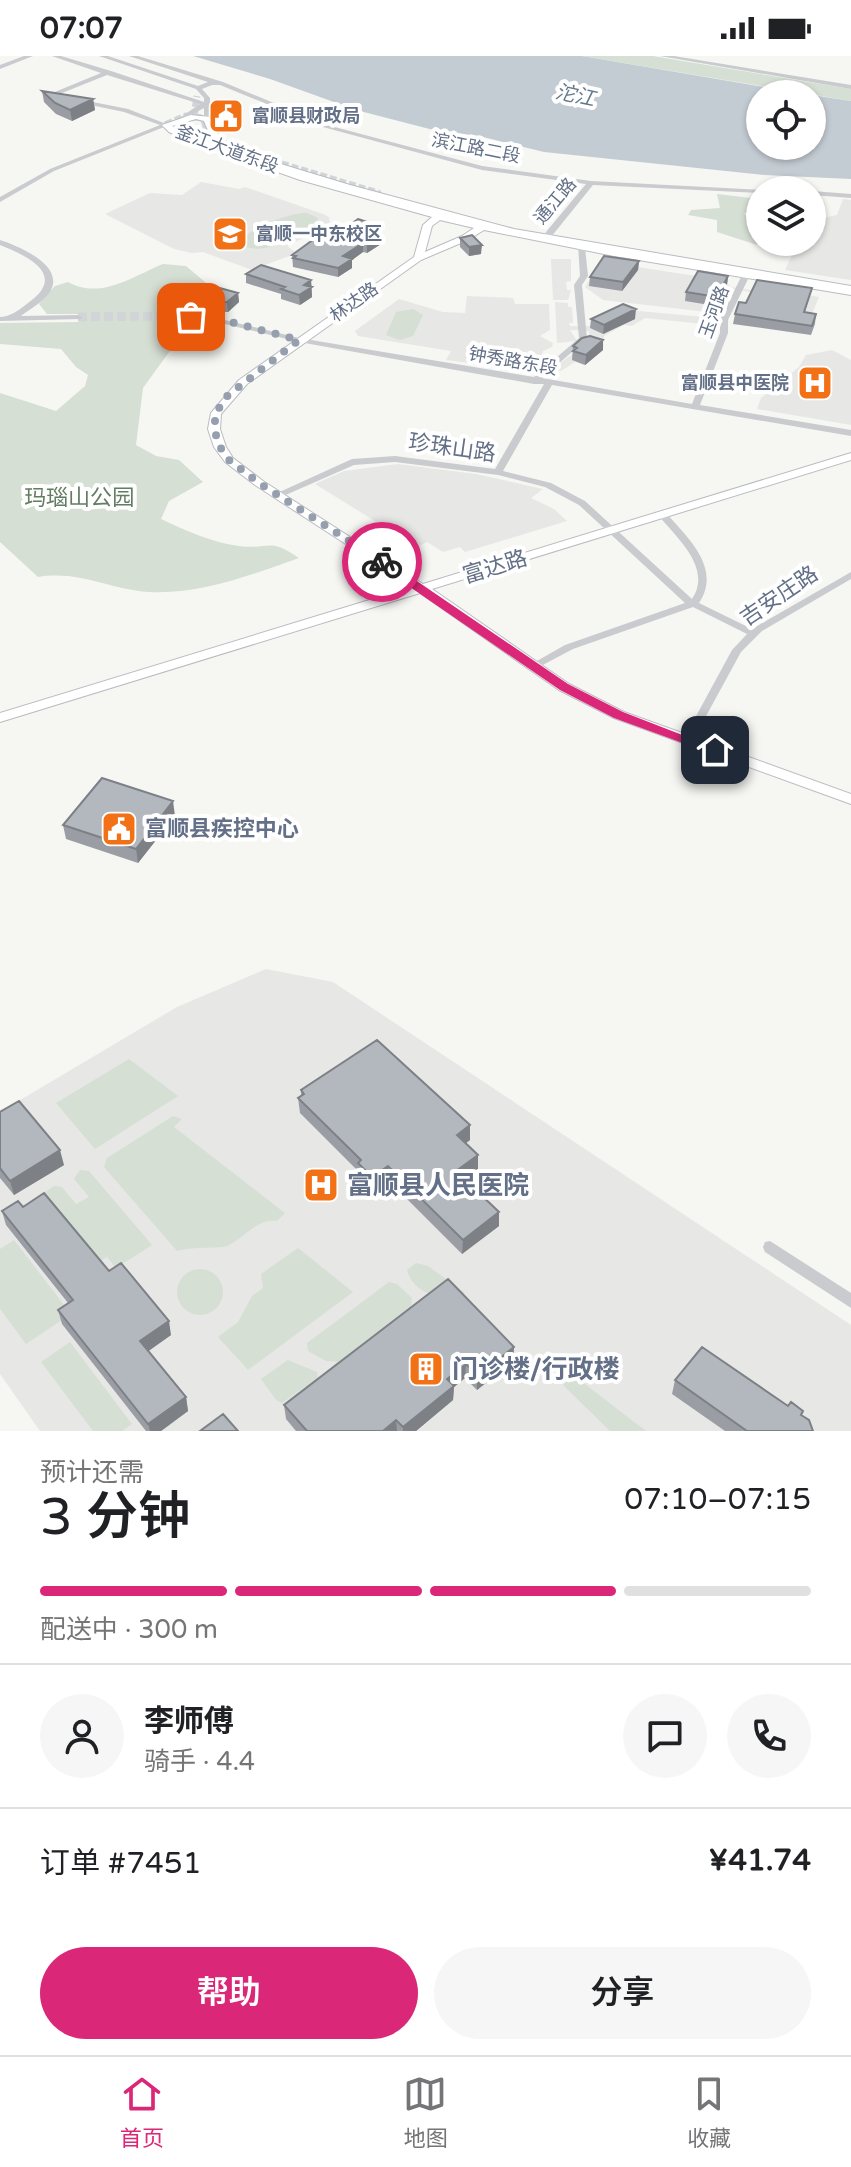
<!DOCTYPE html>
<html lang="zh">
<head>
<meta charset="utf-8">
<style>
	:root { --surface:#fff; --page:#f6f6f6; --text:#202124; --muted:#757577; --line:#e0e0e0; --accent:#db2777 }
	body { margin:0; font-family:"Varela Round","Noto Sans SC",sans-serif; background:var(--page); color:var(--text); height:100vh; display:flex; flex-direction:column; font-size:30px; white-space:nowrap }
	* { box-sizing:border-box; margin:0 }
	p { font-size:26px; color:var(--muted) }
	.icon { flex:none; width:44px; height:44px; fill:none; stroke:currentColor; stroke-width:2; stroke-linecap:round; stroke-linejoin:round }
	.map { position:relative; height:1375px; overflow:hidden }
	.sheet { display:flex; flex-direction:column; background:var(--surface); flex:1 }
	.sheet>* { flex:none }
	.fabs { position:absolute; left:746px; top:24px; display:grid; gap:16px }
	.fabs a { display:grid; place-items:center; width:80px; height:80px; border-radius:50%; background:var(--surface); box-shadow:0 2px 6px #0004; font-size:40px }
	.pin { position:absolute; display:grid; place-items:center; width:68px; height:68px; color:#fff; margin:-34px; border-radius:16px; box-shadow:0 4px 12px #0006 }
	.courier { position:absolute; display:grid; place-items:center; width:80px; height:80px; margin:-40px; border:6px solid #db2777; border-radius:50%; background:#fff; color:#222; box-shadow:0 2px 10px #0007 }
	.overview em { font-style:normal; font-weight:600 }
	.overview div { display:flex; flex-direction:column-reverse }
	.overview { display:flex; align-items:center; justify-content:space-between; height:136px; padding:0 40px }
	h1 { font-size:52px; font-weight:600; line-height:60px }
	.bar { display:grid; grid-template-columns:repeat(4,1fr); gap:12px 8px; align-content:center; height:96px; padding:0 40px }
	.bar i { height:10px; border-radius:6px; background:var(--line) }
	.bar .on { background:var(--accent) }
	.bar p { grid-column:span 4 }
	.line { display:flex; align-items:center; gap:20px; padding:0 40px; border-top:2px solid var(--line) }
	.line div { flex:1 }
	.round { display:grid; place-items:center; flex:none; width:84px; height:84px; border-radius:42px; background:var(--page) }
	.button { display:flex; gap:16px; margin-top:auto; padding:16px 40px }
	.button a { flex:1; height:92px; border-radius:48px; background:var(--accent); color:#fff; font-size:32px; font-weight:600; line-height:92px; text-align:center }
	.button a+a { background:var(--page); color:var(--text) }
	.status { display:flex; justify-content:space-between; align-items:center; height:56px; padding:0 40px; background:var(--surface); direction:ltr }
	.status svg { height:22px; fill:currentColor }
	.tab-bar { display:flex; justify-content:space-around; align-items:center; height:112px; border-top:2px solid var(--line); background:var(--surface); font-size:22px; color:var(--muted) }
	.tab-bar a { display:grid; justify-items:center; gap:4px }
	.tab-bar .on { color:var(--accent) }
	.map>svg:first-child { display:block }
	.built { fill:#e7e7e6 }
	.green { fill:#d6dfd4 }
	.water { fill:#c4ccd3 }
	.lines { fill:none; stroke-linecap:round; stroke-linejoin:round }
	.minor-tunnel-far1 { stroke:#d1d5d8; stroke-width:7; stroke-dasharray:7 3; stroke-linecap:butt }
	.minor-tunnel { stroke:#d1d5d8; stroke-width:9; stroke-dasharray:9 4; stroke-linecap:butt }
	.major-casing { stroke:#b9bcc1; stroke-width:2 }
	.minor { fill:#c9cbcf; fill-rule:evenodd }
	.major { fill:#fff; fill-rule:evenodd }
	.wall { fill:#9a9ea4 }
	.shaded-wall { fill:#7d8186 }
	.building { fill:#b3b8bf; stroke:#7d8186; stroke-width:2 }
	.route { fill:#db2777 }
	.done { stroke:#969fad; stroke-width:8; stroke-dasharray:0 14.4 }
	.labels { text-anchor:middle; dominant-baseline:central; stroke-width:8; stroke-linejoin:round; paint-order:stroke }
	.far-poi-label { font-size:18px; font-weight:bold; fill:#637087; stroke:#fff; text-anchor:start }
	.far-street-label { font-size:18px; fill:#637087; stroke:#fff }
	.far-water-label { font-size:20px; font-style:italic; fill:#63798b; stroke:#fff }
	.street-label { font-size:22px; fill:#637087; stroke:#fff }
	.park-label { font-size:22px; fill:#637d62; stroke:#fff }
	.poi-label { font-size:22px; font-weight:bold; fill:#637087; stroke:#fff; text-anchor:start }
	.near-poi-label { font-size:26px; font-weight:bold; fill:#637087; stroke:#fff; text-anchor:start }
</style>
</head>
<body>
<div class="status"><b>07:07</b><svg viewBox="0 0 49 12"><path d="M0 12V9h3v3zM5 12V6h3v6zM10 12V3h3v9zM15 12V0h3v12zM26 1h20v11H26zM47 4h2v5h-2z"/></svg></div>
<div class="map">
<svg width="851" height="1375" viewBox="0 0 851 1375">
	<rect width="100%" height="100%" fill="#f6f7f3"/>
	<path class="built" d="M201 126 239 133 245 131 323 158 329 161 330 169 287 190 297 197 252 214 203 196 192 197 174 193 105 158 150 137 182 139Z
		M843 143 851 144V224L785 214 798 186H812V176L827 161 837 159Z
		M551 203H571V225L566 226 567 234H571L568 244H553Z
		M611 207 722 224 731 231 750 234 756 231 819 241 811 260 743 250 750 236 730 232 716 257 603 244 585 231 599 209Z
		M467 240 513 242 515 248H549L550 274 540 280 553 287 552 291 543 295 542 299 517 306 477 300 471 307 446 304 451 295 358 280 355 275 399 243 443 256 465 257Z
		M555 246 568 247V251H572L573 267H569L570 270H589L628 254 715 262 713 269 645 262 632 270 624 269 604 280 603 294 585 309 575 306 561 315 552 313 590 285 589 275 570 274 577 285 557 287Z
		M832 294 851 304V369L757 353 761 342 799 311 806 299Z
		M398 408 476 418 543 433 531 442 554 453 567 465 465 496 460 491 443 496 427 486 417 491 315 428 344 415Z
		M266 913 333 926 851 1269V1375H40L0 1318V1056L177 951Z"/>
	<path class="green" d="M582 0H653L851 33V45Z
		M717 138 760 143V156L744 157 760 176 757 189 717 176V164L688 159 691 154 720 152Z
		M307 157 318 162 316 168C296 179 261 204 240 187 245 173 291 156 307 157Z
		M163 208 186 210 211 231 184 256 172 257 171 264 201 265 196 270 204 272 200 276 185 274 143 332 136 389 156 400 179 404 203 426 169 445 161 463C187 475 210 486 239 490 271 494 268 481 299 502 251 519 200 539 148 536 109 533 78 514 38 521L0 486V337L56 355 85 330 88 319 76 311 61 293 0 288V267L79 266 82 258H47L39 248 55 230 68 226C101 244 131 221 163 208Z
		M413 253 423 259 413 280 400 284 386 279 396 256Z
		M129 1003 178 1040 95 1093 56 1047Z
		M173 1060 182 1063 174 1071 285 1157 277 1165C259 1161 243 1183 227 1190 220 1193 193 1190 177 1195L104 1111 107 1102Z
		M80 1114 89 1115 152 1189 116 1212 107 1201 97 1207 22 1152 54 1130 62 1131 76 1148 89 1141 74 1123Z
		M14 1184 71 1258 26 1288 0 1253V1193Z
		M298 1192 353 1236 248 1314 218 1281 238 1266 252 1240 263 1232 261 1218Z
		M416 1207 428 1210 465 1237 459 1242C438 1241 414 1239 407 1214Z
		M177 1236a23 23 0 1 1 46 0a23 23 0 1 1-46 0Z
		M389 1226 397 1228 412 1242 411 1250 338 1306 326 1305 308 1295 307 1287Z
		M70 1286 132 1368 122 1375H93L41 1306Z
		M288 1304 317 1316 318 1322 282 1347 276 1344 261 1323Z
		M573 1319 646 1375H610L563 1329Z"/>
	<path class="water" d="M193 0H582L806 38H760V90H812V39L851 45V123L764 119 544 96 479 80 445 77 356 54 270 23Z"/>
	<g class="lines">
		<path class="minor-tunnel-far1" d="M194 61 197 40
			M191 79 207 72 203 62 186 60 167 68 170 72 209 87
			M272 105 378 137 375 139"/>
		<path class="minor-tunnel" d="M78 261 171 260"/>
		<defs>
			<path id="major" d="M191 59 210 61 220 82 261 102 350 129 514 173 851 230V239L614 200 484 174 468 184 421 204 247 328 221 358 220 373 226 391 233 402 263 425 423 528 851 397V404L432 533 569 628 624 656 851 738V748L614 662 559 634 420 537 0 666V657L412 531 255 429 225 406 214 391 208 373 211 357 239 324 414 201 423 169 432 161 300 124 184 83 169 76 162 69ZM196 63 204 65 212 84 217 88 190 79 172 70ZM440 164 474 172 462 180 425 196 432 170Z"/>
		</defs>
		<use href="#major" class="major-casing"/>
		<path class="minor" d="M24 0H33L0 13V9Z
			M52 0H61L111 15 204 46V42L196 33 99 0H108L198 30 208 26 129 0H138L223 26 327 69 482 110 591 125 763 134H760V137L593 129 547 186H544L540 184 541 182 586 128 482 114 323 71 220 29H212L202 33 210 42V63L207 65 204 63V52L186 62 181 61 200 48 107 19 47 43 45 42V40L101 17Z
			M660 0H674L851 29V33Z
			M83 44 128 53 169 69 54 115 0 146V141L50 113 160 69 124 56 81 47 80 46Z
			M812 135 851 138V142L812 139Z
			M0 184C19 190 66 210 50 236 43 246 30 253 21 260L78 259 82 261 81 263 0 265V261C12 260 19 254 28 247 68 219 28 200 0 189Z
			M578 189 585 191 588 220 582 229 587 283 542 322 692 348 720 277V264L742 219 746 217 750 219 728 264V277L700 349 851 374V380L552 329 503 415 551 427 585 445 692 543C713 512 676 481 658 459L660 457H666C688 482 722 512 699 547L752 573 851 516V523L762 575 741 596 693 684 688 688 683 684 732 594 747 578 693 551 573 593 537 612 533 613 528 610 565 589 685 547 579 449 545 431 498 419 395 406 354 409 281 441H275L273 439 352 403 395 400 495 413 544 328H534L299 286 208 264 171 262 167 260 171 258 208 260 299 282 534 321 579 282 574 229 580 220Z
			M770 1185 851 1237V1252L765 1196 763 1191 765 1186Z"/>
		<use href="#major" class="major"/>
	</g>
	<path class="wall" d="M42 35 93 43 95 54 72 65 56 58 44 46Z
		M377 177 375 178 381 188 367 197 363 196 352 204V212L338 221 293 211 292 199Z
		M460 182 481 198 469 200 460 191Z
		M639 205 638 214 622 235 589 230 590 221Z
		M246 218 311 224 312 241 300 249 281 243V238L246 227Z
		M728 220 727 229 716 250 685 245 686 236Z
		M812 232 805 256 816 258 815 268 811 279 733 268 735 258Z
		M238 237 239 246 228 256H215L204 250 203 241Z
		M591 263H635L603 278 590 272Z
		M573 290 603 294 585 309 572 304Z
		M175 760 138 807 66 783 63 769Z
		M301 1034 470 1084 466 1087 478 1113 465 1123 499 1156V1170L462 1198 388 1124 373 1136 358 1121V1115L300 1057 298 1042 301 1040Z
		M0 1056 64 1109 14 1139 0 1122Z
		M23 1151 109 1215 171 1279 148 1295 186 1341 188 1355 161 1375H146L62 1268 58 1254 68 1247 6 1169 2 1155Z
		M514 1291 513 1305 477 1334 465 1322 454 1331 453 1344 416 1375H296L286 1363 284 1349Z
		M675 1324 802 1359 813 1375H725L672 1338Z"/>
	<path class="shaded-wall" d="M93 43 95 54 72 65 70 54Z
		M234 58V64L221 65V59Z
		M376 169 377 177 366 184V175Z
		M380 180 381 188 367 197V188Z
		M363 187V196L352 204V212L338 221V212L343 200Z
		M482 189 481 198 469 200V191Z
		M639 205 638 214 622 235 623 226Z
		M728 220 727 229 716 250 717 241Z
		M311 224 312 241 300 249 299 239 304 229Z
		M238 237 239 246 228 256 227 246Z
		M636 253 635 263 603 278 604 269Z
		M603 284V294L585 309 586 299Z
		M173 745 175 760 138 807 136 793Z
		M470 1069V1084L457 1094V1079Z
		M60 1094 64 1109 14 1139 10 1125Z
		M478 1099V1113L456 1129V1115Z
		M388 1110V1124L373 1136 372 1121Z
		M499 1156V1170L462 1198 463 1184Z
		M169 1265 171 1279 143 1299 140 1285Z
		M514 1291 513 1305 477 1334V1320Z
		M466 1308 465 1322 454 1331 453 1344 416 1375H403V1371L447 1323Z
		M186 1341 188 1355 161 1375H150L148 1368Z
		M396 1364 397 1375H383Z"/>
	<path class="building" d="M42 35 93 43 70 54 55 47Z
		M230 49 234 58 221 59 217 50Z
		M358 163 376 169 366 175 380 180 367 188 363 187 343 200 352 203 338 212 293 202 296 200 292 199 336 167 348 170Z
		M472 179 482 189 469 191 460 182Z
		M604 200 639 205 623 226 590 221Z
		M261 209 311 224 304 229 312 231 299 239 281 233 285 231 246 218Z
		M698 215 728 220 717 241 686 236Z
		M757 224 812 232 804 256 816 258 812 270 735 258 739 246 746 247Z
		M216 231 238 237 227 246 214 247 203 241Z
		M623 248 636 253 604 269 591 263Z
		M590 280 603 284 586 299 573 295 577 292 573 290 582 282Z
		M102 722 173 745 136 793 63 769Z
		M377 984 470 1069 457 1079 478 1099 456 1115 499 1156 463 1184 388 1110 372 1121 358 1107 361 1104 298 1042 304 1038 301 1034Z
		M19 1045 60 1094 10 1125 0 1112V1056Z
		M44 1137 109 1215 121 1207 169 1265 140 1285 186 1341 148 1368 58 1254 73 1244 2 1155 18 1145 23 1151Z
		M448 1223 514 1291 477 1320 466 1308 447 1323 454 1330 403 1371 396 1364 383 1375H307L284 1349Z
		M702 1291 788 1350 791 1346 803 1355 801 1359 809 1364 813 1375H747L675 1324Z
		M223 1358 238 1375H200Z"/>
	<path class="route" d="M378 504H386L568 628 623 656 721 694 719 697H710L614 662 560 634 378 509Z"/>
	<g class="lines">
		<path class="done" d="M191 261 223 264 299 284 226 341 216 357 214 373 220 391 229 404 259 427 382 506"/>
	</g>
	<defs>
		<symbol id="civic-square" viewBox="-11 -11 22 22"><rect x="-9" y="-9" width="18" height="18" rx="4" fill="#f37116" stroke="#fff"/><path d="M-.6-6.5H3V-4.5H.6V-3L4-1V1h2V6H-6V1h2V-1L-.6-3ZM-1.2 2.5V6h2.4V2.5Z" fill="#fff"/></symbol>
		<symbol id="school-square" viewBox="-11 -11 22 22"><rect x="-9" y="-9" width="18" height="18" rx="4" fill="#f37116" stroke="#fff"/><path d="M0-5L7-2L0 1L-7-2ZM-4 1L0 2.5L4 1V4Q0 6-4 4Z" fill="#fff"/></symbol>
		<symbol id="hospital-square" viewBox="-11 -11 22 22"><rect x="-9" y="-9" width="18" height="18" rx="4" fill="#f37116" stroke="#fff"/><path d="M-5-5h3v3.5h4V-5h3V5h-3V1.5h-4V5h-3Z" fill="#fff"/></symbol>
		<symbol id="building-square" viewBox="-11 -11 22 22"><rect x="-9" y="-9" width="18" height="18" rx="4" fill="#f37116" stroke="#fff"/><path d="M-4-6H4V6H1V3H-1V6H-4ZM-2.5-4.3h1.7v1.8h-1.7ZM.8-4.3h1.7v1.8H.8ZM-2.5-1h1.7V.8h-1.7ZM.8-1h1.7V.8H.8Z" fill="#fff"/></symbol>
	</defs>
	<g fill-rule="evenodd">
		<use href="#civic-square" x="206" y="40" width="40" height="40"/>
		<use href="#school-square" x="210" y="158" width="40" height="40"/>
		<use href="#hospital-square" x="795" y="307" width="40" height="40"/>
		<use href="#civic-square" x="99" y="753" width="40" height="40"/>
		<use href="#hospital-square" x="301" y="1109" width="40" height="40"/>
		<use href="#building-square" x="406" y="1293" width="40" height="40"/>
	</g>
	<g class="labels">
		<g class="far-poi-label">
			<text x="252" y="60">富顺县财政局</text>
			<text x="256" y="178">富顺一中东校区</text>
			<text x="789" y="327" text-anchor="end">富顺县中医院</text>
		</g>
		<g class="far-street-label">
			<text transform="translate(476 92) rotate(11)">滨江路二段</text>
			<text transform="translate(227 93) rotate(20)">釜江大道东段</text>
			<text transform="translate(555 145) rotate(-50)">通江路</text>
			<text transform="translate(354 246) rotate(-35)">林达路</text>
			<text transform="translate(714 256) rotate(-70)">玉河路</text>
			<text transform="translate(513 305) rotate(10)">钟秀路东段</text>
		</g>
		<g class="far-water-label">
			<text transform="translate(575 40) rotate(12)">沱江</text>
		</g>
		<g class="street-label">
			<text transform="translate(452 392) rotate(8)">珍珠山路</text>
			<text transform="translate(495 511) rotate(-17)">富达路</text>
			<text transform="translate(779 540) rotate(-34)">吉安庄路</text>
		</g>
		<g class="park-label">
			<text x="79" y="442">玛瑙山公园</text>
		</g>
		<g class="poi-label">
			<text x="145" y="773">富顺县疾控中心</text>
		</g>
		<g class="near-poi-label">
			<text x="347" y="1129">富顺县人民医院</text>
			<text x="452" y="1313">门诊楼/行政楼</text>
		</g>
	</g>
</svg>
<div class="fabs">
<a><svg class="icon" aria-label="locate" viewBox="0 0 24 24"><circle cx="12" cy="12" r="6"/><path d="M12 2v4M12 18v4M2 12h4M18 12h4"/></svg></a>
<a><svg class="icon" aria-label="layers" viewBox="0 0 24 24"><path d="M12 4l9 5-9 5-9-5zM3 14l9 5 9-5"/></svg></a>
</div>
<div class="pin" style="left:191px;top:261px;background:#ea580c"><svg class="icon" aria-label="bag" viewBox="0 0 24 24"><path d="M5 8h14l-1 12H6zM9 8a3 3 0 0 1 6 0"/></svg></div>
<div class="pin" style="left:715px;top:694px;background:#1f2937"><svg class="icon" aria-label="home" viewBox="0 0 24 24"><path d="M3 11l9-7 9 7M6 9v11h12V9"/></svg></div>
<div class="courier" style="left:382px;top:506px"><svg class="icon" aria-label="bike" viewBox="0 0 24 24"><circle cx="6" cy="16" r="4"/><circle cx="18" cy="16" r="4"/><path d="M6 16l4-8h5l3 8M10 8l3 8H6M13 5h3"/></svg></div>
</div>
<section class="sheet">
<div class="overview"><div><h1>3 分钟</h1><p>预计还需</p></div><em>07:10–07:15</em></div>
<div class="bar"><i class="on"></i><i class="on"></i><i class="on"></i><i></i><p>配送中 · 300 m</p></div>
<div class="line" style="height:144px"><a class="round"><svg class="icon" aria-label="person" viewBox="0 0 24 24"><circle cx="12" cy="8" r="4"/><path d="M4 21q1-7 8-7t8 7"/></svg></a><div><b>李师傅</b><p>骑手 · 4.4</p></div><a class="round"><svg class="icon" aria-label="chat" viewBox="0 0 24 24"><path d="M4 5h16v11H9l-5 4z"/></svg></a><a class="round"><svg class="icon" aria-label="phone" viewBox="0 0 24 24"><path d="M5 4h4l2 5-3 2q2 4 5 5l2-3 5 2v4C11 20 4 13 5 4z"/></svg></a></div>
<div class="line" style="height:104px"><div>订单 #7451</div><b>¥41.74</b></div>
<div class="button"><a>帮助</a><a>分享</a></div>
</section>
<nav class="tab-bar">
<a class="on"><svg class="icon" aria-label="home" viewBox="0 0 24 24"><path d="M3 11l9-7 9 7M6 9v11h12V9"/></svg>首页</a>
<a><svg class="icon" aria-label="map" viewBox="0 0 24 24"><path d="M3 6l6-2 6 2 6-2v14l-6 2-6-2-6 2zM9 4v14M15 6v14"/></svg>地图</a>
<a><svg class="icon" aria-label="saved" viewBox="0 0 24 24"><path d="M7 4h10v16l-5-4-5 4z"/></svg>收藏</a>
</nav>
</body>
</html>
